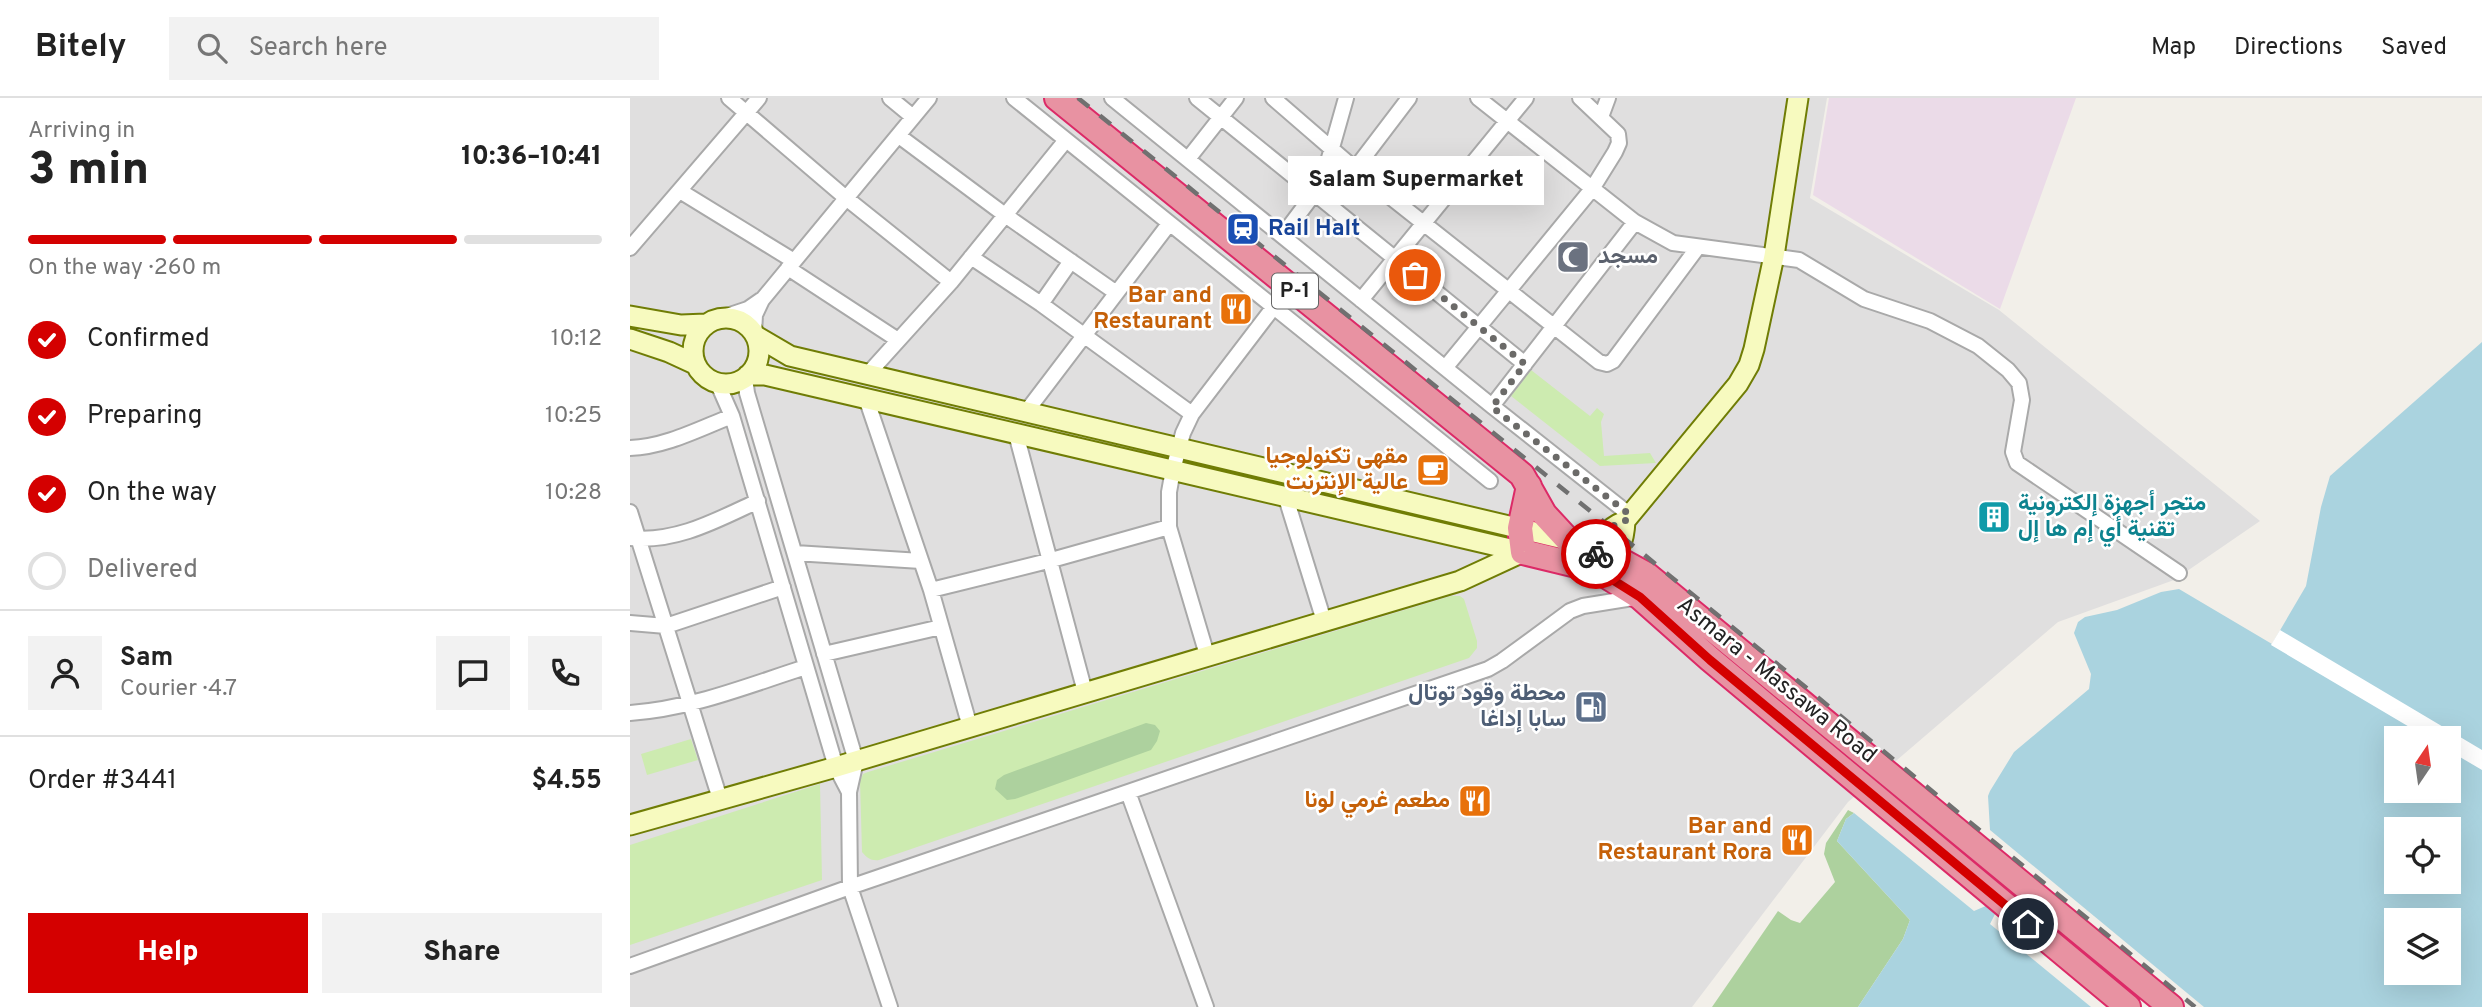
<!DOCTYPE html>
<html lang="en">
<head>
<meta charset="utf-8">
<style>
	:root { --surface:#fff; --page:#f2f2f2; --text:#222; --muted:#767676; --line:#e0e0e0; --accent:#d40000 }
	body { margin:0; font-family:Overpass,Vazirmatn,sans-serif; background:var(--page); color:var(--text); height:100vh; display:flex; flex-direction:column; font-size:26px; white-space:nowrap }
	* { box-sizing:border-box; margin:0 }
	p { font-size:23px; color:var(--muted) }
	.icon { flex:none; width:38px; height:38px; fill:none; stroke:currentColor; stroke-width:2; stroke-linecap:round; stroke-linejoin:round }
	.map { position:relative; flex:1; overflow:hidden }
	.sheet { display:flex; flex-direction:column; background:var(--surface); width:630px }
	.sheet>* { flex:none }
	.needle { width:46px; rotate:13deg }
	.tools { position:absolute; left:1754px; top:628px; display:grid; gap:14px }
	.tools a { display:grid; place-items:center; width:77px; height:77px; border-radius:0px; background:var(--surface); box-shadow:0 7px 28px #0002; font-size:35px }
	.pin { position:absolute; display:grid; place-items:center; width:60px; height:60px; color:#fff; margin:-30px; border:4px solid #fff; border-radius:50%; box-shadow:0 2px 7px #0007 }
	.courier { position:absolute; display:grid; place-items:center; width:70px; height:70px; margin:-35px; border:5px solid #d40000; border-radius:50%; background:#fff; color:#222; box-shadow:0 2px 9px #0007 }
	.bubble { position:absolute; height:49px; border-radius:0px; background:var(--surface); box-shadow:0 7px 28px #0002; font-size:23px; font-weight:800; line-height:49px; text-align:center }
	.summary em { font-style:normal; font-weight:800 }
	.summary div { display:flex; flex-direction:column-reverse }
	.summary { display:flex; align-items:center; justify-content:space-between; height:119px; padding:0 28px }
	h1 { font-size:46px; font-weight:800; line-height:52px }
	.bar { display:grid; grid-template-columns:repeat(4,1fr); gap:10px 7px; align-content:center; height:84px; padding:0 28px }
	.bar i { height:9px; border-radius:5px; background:var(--line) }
	.bar .current { background:var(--accent) }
	.bar p { grid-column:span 4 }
	.line { display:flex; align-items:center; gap:18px; padding:0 28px; border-top:2px solid var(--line) }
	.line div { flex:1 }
	.round { display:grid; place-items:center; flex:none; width:74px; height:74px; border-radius:0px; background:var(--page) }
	ol { padding:0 28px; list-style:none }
	li { display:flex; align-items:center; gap:21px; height:77px }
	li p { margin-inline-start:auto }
	li .icon { padding:7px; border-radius:50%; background:var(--accent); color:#fff; stroke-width:4 }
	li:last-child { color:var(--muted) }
	li i { width:38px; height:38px; border:4px solid var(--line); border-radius:50% }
	.primary-button { display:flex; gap:14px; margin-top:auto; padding:14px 28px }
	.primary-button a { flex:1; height:80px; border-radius:0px; background:var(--accent); color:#fff; font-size:28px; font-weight:800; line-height:80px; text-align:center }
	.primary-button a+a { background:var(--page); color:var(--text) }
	header { display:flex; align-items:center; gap:42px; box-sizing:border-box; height:98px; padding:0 35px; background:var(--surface); border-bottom:2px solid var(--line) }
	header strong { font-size:33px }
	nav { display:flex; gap:38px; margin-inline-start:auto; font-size:24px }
	.search { width:490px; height:63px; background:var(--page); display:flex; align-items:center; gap:18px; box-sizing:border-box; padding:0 24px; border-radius:0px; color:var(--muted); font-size:26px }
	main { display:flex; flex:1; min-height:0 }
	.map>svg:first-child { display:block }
	.residential { fill:#e0dfdf }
	.industrial { fill:#ebdbe8 }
	.grass { fill:#cdebb0 }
	.forest { fill:#add19e }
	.water { fill:#aad3df; fill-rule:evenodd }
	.pier { fill:#fff }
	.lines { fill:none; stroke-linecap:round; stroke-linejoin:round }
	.street-casing { stroke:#a9a9a9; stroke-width:18 }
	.secondary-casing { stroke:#707d05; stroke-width:23 }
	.highway-casing { stroke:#dc2a67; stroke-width:28 }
	.street { stroke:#fff; stroke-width:14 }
	.secondary { stroke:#f7fabf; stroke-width:19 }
	.highway { stroke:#e892a2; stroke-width:24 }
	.rail { stroke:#707070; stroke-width:4.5; stroke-dasharray:14 14; stroke-linecap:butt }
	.done { stroke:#6b6a68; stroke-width:7; stroke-dasharray:0 12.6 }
	.route { stroke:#d40000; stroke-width:9 }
	.labels { text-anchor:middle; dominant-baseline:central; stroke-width:5; stroke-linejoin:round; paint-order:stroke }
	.shield { fill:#fff; stroke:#646464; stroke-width:2 }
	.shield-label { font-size:21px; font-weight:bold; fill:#222 }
	.transit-label { font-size:23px; font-weight:bold; fill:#164399; stroke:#fff; text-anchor:start }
	.worship-label { font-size:23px; font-weight:bold; fill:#5b616d; stroke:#fff; text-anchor:start }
	.food-label { font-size:23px; font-weight:bold; fill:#c56008; stroke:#fff; text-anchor:end }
	.culture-label { font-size:23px; font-weight:bold; fill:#0d838f; stroke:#fff; text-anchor:start }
	.street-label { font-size:23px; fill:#222; stroke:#fff }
	.service-label { font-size:23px; font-weight:bold; fill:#4e5e75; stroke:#fff; text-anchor:end }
</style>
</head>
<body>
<header>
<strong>Bitely</strong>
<div class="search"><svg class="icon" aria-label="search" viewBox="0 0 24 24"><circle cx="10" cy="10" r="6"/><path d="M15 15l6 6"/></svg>Search here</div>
<nav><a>Map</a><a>Directions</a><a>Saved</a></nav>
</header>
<main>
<section class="sheet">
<div class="summary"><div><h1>3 min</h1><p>Arriving in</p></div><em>10:36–10:41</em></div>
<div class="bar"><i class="current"></i><i class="current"></i><i class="current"></i><i></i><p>On the way · 260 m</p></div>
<ol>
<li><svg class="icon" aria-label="check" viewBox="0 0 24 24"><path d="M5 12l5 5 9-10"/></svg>Confirmed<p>10:12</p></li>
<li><svg class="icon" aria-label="check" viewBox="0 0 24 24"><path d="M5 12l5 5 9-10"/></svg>Preparing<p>10:25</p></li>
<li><svg class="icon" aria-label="check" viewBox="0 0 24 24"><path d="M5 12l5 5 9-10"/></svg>On the way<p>10:28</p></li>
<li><i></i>Delivered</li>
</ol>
<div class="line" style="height:126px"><a class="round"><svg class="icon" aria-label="person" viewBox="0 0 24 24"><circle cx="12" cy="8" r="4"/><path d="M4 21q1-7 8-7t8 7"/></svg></a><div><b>Sam</b><p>Courier · 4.7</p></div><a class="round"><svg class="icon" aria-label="chat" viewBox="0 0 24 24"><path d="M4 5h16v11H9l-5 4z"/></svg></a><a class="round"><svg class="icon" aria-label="phone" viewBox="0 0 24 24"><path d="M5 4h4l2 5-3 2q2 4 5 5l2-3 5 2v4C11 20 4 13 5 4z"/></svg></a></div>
<div class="line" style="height:91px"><div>Order #3441</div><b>$4.55</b></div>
<div class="primary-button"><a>Help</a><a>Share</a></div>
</section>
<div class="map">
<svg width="1852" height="909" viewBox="0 0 1852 909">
	<rect width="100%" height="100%" fill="#f2efe9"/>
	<path class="residential" d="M0 0H1197L1180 100 1369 212 1630 423 1544 482 1428 524 1218 704 1062 909H0Z"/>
	<path class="industrial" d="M1199 0H1446L1370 211 1183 97Z"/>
	<path class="grass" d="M901 272 960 318 967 310 974 316 971 324 974 358 1020 355 1026 365 970 368 881 298Z
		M821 498H830L834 501 847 543V550L839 560 249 762C241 763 237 760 232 754L230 683 233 676 238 674Z
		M61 641 68 662 17 677 11 656Z
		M190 686 192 782 0 847V747Z"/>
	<path class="forest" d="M516 625 525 627 530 633 527 643 521 652 385 701 377 702 365 691 367 682 374 677Z
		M1218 712 1224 715 1216 721 1207 743 1280 822 1273 841 1228 909H1082L1148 813 1161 822 1170 825 1205 784 1194 756 1196 745Z"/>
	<path class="water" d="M1852 244V909H1574L1360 732 1358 698 1360 693 1384 654 1459 591 1461 576 1444 535 1448 524 1455 519 1487 512 1531 494 1549 491 1642 546 1676 488 1691 409 1700 378ZM1766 640H1818V693H1766ZM1766 732H1818V784H1766ZM1766 822H1818V875H1766Z
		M1224 715 1344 813 1358 807 1366 814 1360 826 1461 909H1228L1273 841 1280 822 1207 743 1216 721Z"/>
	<path class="pier" d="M1650 532 1852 652V672L1818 652V640H1798L1641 547Z"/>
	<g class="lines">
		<defs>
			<path id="street" d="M99 0 216 100 321 184
				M260 0 283 19
				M384 0 860 383
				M482 0 862 308 1000 417
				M567 0 895 266
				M643 0 725 71 969 264 977 266 983 263 1068 149
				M848 0 1005 124 1043 145 1169 162 1234 201 1300 223 1348 248 1378 272 1389 285 1392 302 1383 354 1387 365 1549 475
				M971 19 978 0
				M269 38 375 117 485 194
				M558 61 606 0
				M692 85 725 71 779 0
				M50 93 164 163
				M653 137 692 85 716 0
				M0 150 129 0
				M341 159 411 206 562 316
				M158 170 268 242
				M731 202 896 0
				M411 206 441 163
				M91 220 118 211 131 202
				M124 236 125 217 132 202 299 0
				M815 270 962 91 985 54 989 45 988 36 950 0
				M237 277 321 184 436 42
				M115 280 117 295 226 663 219 694 220 789 260 909
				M87 284 102 318 206 669 219 694
				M236 300 301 492 340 629
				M862 308 1005 124
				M396 314 539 126
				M386 336 455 594
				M0 350C35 349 69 331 102 318
				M656 400 694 523
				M0 414 90 701
				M0 440C46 445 87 422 128 403
				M165 455 291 463
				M301 492 418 463 539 429
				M0 525 36 528 153 489
				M194 556 311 529
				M577 557 539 429V394L543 372 553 335 562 316 643 210
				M0 615C61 611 119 587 176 569
				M498 694 576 909
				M0 868 220 789 858 571 872 563 940 513 953 508 1009 499"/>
			<path id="secondary" d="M0 218 51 227 76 226
				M63 253a33 33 0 1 1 66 0a33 33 0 1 1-66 0Z
				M126 238 160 258 938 442
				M0 241 39 254 65 266
				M118 277H135L893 454
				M967 463C965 444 977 430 995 423
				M973 468C990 454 994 444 995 423L1108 286 1119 267 1124 251 1144 158 1168 0
				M0 727 206 669 830 483 893 454"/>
			<path id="highway" d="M427 0 892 377 914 416 938 442 984 459 1017 477 1541 909
				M899 388 890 430 893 454 967 472 1010 499 1080 561 1498 909"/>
		</defs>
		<use href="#street" class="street-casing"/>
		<use href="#secondary" class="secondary-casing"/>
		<use href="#highway" class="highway-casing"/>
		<use href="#street" class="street"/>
		<use href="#secondary" class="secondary"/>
		<use href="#highway" class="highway"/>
		<path class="rail" d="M448 0 995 441 1565 909"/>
	</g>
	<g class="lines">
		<path class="done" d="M785 177 895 266 862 309 1000 417 995 423 980 429 966 452V456"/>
		<path class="route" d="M966 456 967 472 1010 499 1080 562 1398 826"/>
	</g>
	<defs>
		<symbol id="station-square" viewBox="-11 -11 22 22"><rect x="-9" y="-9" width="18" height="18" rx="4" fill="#1a4fb4" stroke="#fff"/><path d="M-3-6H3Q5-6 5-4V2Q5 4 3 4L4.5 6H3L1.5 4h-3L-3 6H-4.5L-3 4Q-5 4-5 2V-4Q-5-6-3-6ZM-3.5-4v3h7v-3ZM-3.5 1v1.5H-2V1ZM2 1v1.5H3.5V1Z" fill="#fff"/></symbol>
		<symbol id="mosque-square" viewBox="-11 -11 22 22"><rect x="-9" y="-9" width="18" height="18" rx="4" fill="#6b7280" stroke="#fff"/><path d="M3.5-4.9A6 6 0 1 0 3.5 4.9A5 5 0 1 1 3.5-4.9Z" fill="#fff"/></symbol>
		<symbol id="restaurant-square" viewBox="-11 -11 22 22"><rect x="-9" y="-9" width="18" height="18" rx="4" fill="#e8710a" stroke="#fff"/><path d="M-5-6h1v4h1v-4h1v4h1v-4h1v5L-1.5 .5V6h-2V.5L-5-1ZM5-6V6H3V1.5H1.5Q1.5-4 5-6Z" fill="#fff"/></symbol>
		<symbol id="cafe-square" viewBox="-11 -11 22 22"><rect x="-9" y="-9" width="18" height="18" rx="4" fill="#e8710a" stroke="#fff"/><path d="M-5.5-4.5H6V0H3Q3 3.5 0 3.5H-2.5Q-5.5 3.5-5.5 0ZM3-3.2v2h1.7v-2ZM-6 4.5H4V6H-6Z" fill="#fff"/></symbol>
		<symbol id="building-square" viewBox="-11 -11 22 22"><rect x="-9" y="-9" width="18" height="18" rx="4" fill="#0f9aa8" stroke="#fff"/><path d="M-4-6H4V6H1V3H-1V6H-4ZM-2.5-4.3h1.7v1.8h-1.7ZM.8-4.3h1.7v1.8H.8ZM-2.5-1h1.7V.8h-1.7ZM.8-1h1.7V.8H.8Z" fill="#fff"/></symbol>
		<symbol id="fuel-square" viewBox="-11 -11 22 22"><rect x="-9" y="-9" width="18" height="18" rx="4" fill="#5c6f8a" stroke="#fff"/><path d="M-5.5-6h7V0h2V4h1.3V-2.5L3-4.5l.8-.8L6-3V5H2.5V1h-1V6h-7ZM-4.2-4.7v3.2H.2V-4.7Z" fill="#fff"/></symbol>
	</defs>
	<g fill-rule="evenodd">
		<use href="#station-square" x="594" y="112" width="38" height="38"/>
		<use href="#mosque-square" x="924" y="140" width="38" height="38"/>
		<use href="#restaurant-square" x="587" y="192" width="38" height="38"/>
		<use href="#cafe-square" x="784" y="353" width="38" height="38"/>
		<use href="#building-square" x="1345" y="400" width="38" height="38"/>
		<use href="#fuel-square" x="942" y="590" width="38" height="38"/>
		<use href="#restaurant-square" x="826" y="684" width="38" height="38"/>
		<use href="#restaurant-square" x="1148" y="723" width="38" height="38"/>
	</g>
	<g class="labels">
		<rect class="shield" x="642" y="175.5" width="46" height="35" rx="5"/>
		<g class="shield-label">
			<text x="665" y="193">P-1</text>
		</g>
		<g class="transit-label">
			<text x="638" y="131">Rail Halt</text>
		</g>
		<g class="worship-label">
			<text x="968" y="159">مسجد</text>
		</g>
		<g class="food-label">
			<text x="582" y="198">Bar and<tspan x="582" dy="26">Restaurant</tspan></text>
			<text x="778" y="359">مقهى تكنولوجيا<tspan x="778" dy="26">عالية الإنترنت</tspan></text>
			<text x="820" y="703">مطعم غرمي لونا</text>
			<text x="1142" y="729">Bar and<tspan x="1142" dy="26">Restaurant Rora</tspan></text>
		</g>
		<g class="culture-label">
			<text x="1388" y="406">متجر أجهزة إلكترونية<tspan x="1388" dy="26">تقنية أي إم ها إل</tspan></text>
		</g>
		<g class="street-label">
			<text transform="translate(1146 583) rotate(39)">Asmara - Massawa Road</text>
		</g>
		<g class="service-label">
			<text x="936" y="596">محطة وقود توتال<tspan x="936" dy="26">سابا إداغا</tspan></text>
		</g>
	</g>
</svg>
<div class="tools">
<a><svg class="needle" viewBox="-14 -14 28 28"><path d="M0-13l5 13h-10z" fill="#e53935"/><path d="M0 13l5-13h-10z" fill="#767676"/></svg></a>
<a><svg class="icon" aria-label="locate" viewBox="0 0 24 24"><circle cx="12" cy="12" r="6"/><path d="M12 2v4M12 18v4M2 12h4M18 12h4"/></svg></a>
<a><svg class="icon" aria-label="layers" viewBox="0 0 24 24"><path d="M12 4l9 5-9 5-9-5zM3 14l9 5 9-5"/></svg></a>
</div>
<div class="pin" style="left:785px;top:177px;background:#ea580c"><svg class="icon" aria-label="bag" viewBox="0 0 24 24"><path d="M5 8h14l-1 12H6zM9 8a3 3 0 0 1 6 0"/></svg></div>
<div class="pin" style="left:1398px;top:826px;background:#1f2937"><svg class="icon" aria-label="home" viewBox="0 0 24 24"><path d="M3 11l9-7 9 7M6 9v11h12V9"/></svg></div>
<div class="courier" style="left:966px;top:456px"><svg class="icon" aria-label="bike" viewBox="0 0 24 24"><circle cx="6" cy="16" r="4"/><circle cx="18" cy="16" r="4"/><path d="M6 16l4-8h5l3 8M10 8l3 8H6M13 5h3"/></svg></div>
<div class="bubble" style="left:658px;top:58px;width:256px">Salam Supermarket</div>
</div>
</main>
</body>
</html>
